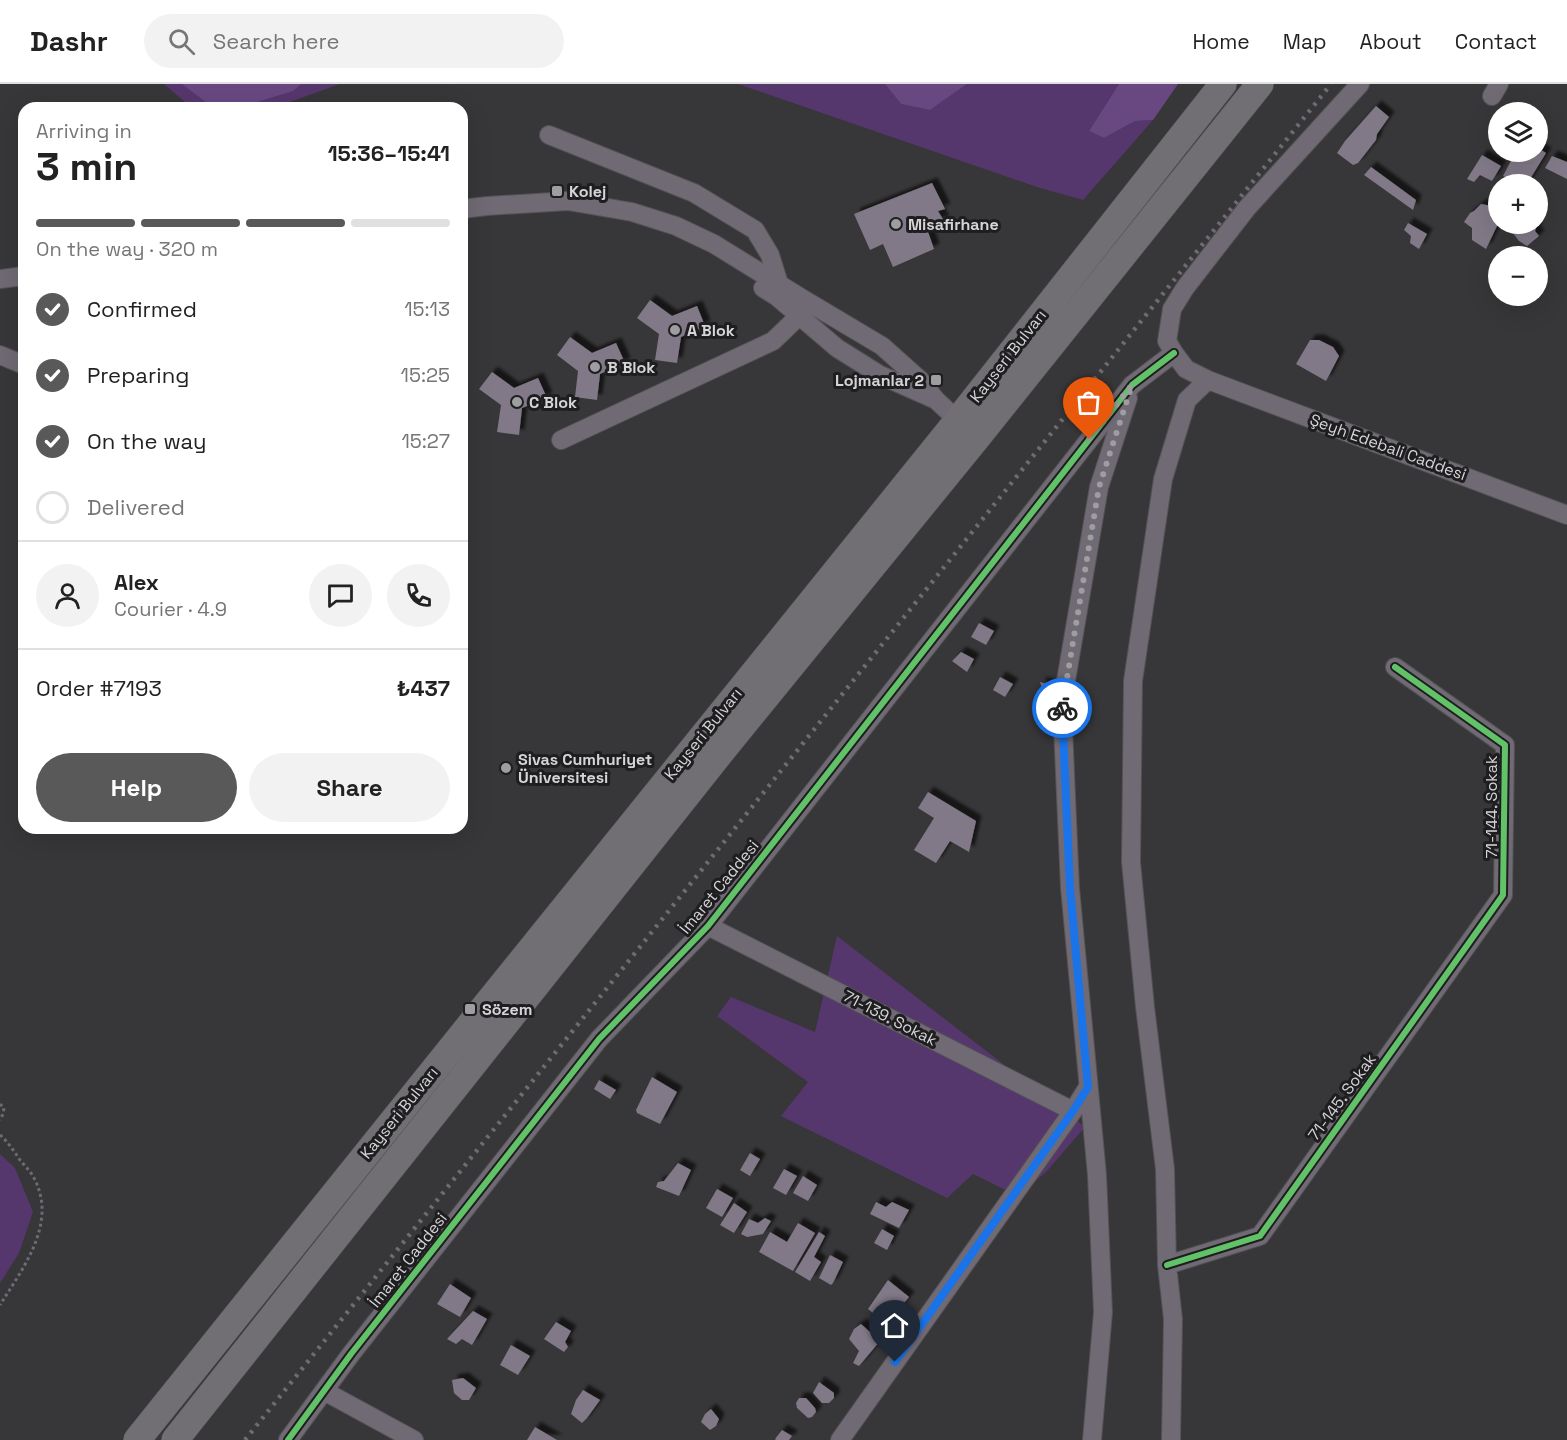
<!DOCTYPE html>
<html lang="en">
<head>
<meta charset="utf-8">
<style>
	:root { --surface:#fff; --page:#f2f2f2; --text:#222; --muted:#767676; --line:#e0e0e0; --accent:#5a595a }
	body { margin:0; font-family:"Space Grotesk",sans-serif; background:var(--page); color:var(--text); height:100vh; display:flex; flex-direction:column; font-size:22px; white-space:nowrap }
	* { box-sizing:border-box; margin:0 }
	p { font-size:20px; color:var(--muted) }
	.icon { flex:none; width:33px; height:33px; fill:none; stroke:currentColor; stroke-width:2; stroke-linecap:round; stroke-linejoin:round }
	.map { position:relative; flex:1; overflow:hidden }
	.details { position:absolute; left:18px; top:18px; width:450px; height:732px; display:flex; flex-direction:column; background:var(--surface); border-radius:18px; box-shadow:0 6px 24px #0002 }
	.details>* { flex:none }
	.controls { position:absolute; left:1488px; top:18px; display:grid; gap:12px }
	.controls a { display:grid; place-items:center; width:60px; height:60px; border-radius:50%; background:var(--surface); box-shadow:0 6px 24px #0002; font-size:30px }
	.pin { position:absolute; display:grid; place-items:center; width:51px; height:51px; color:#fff; margin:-62px -26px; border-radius:50% 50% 50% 0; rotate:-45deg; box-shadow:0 0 6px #0007 }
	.pin .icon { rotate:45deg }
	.courier { position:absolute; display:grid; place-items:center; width:60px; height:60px; margin:-30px; border:4px solid #1a73e8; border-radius:50%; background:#fff; color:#222; box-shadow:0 2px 8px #0007 }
	.summary em { font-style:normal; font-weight:700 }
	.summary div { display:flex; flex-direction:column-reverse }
	.summary { display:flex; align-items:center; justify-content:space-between; height:102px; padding:0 18px }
	h1 { font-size:39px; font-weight:700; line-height:45px }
	.bar { display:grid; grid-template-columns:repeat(4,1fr); gap:9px 6px; align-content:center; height:72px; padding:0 18px }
	.bar i { height:8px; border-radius:4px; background:var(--line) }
	.bar .on { background:var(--accent) }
	.bar p { grid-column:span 4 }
	.line { display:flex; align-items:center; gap:15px; padding:0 18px; border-top:2px solid var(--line) }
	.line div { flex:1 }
	.round { display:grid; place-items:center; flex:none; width:63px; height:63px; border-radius:32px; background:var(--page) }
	ol { padding:0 18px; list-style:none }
	li { display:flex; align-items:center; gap:18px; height:66px }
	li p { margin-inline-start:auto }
	li .icon { padding:6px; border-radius:50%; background:var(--accent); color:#fff; stroke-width:4 }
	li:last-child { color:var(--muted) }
	li i { width:33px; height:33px; border:3px solid var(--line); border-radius:50% }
	.button { display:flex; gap:12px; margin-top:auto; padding:12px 18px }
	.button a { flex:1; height:69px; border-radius:36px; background:var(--accent); color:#fff; font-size:24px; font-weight:700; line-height:69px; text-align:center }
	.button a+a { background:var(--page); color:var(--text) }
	header { display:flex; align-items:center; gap:36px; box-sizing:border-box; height:84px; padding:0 30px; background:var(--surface); border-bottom:2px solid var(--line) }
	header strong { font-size:28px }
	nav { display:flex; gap:33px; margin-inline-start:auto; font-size:21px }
	.search { width:420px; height:54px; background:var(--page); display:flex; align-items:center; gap:15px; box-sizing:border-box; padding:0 21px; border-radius:33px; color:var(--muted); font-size:22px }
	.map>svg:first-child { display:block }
	.green { fill:#56376d }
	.forest { fill:#694882 }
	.building { fill:#817987; filter:url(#shadow) }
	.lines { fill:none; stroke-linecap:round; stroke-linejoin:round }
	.minor-casing { stroke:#545255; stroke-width:20 }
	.highway-casing { stroke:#545255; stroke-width:28 }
	.path { stroke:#6e6b73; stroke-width:3; stroke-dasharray:3 3; stroke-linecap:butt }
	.minor { stroke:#706a74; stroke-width:18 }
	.highway { stroke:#726f74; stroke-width:27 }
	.rail { stroke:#6e6c72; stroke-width:4.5; stroke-dasharray:3 6; stroke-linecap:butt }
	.cycleway-casing { stroke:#1e1d1f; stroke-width:10 }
	.cycleway { stroke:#61c268; stroke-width:6 }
	.done { stroke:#9e9d9f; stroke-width:6; stroke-dasharray:0 10.8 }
	.route { stroke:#1a73e8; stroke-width:8 }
	.poi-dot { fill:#9e9d9f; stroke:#1e1d1f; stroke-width:2 }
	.labels { text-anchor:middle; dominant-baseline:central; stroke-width:6; stroke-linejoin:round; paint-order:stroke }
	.poi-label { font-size:16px; font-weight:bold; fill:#d6d4d7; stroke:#1e1d1f; text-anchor:start }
	.street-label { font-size:16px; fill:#d6d4d7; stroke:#1e1d1f }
</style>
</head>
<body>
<header>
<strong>Dashr</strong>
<div class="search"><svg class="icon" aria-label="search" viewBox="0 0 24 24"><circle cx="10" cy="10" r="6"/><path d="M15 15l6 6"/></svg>Search here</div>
<nav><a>Home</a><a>Map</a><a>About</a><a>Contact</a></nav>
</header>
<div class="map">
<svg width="1567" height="1356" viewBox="0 0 1567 1356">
	<defs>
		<filter id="shadow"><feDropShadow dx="5.5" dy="-5.5" stdDeviation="1.5" flood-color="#0009"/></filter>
	</defs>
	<rect width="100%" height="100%" fill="#373638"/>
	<path class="green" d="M164 0H340L273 24H192Z
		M738 0H885L901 20 930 26 967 0H1119L1089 47 1104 54 1135 37 1153 36 1083 116 1037 103Z
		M837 852 1085 1043 1046 1088 1018 1112 973 1090 947 1114 781 1032 808 998 717 932 731 913 815 948Z
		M0 1070 15 1084 33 1128 19 1169 0 1199Z"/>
	<path class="forest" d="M182 0H301L293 7 237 24 207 19Z
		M885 0H967L930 26 901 20Z
		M1119 0H1178L1153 36 1135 37 1104 54 1089 47Z"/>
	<path class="building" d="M1376 22 1389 33 1377 50 1376 56 1358 79 1353 81 1337 69 1345 57Z
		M1538 64 1546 69 1527 100H1519L1503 92 1514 71 1511 68H1538Z
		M1482 71 1501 82 1492 97 1480 91 1474 98 1467 95Z
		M1552 72 1567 78V95L1545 84Z
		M1371 83 1416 116 1413 126 1364 91Z
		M932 99 945 125 938 127 944 137 926 142 934 165 893 183 883 160 870 166 854 130Z
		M1481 120 1492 122 1498 126V140L1486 165 1472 156V144L1464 138 1470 129 1474 127Z
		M1408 139 1427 150 1419 165 1410 159 1411 152 1404 146Z
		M1519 140 1537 141 1535 147 1539 152 1527 162 1519 157 1513 149Z
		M650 216 672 232 697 222 705 242 681 253 677 279 655 276 659 250 637 234Z
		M18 231H24V264H22Z
		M570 253 592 269 616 259 625 279 600 290 597 316 575 313 578 287 557 271Z
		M1310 256H1319L1333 263 1339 272 1326 297 1296 280Z
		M492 288 514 304 538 294 547 314 522 324 519 351 497 348 501 321 479 305Z
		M979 539 994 547 986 561 971 553Z
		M961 568 974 575 967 588 952 577Z
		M1000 593 1013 600 1005 613 993 606Z
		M1040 598 1060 604 1054 617 1044 611Z
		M928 708 976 737 969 768 950 757 936 779 914 766 934 734 918 724Z
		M652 993 677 1008 660 1040 637 1029 636 1026Z
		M599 996 616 1006 610 1015 594 1005Z
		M750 1069 760 1075 750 1092 740 1086Z
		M678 1079 691 1086 679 1112 656 1103 658 1098 664 1097Z
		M784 1085 797 1092 786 1111 773 1104Z
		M803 1092 817 1101 808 1117 793 1109Z
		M717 1105 733 1114 722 1133 706 1124Z
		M876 1118 886 1123 892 1118 909 1126 899 1144 870 1130Z
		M734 1119 747 1128 734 1149 720 1141Z
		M765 1134 771 1137 763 1150 747 1153 741 1150 749 1135 758 1139Z
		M798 1139 815 1149 793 1187 759 1168 770 1148 787 1158Z
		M882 1145 894 1152 887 1166 874 1159Z
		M819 1148 825 1152 814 1173 821 1178 810 1197 795 1188Z
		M830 1171 843 1178 833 1199 831 1201 819 1194Z
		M888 1196 909 1213 887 1240 868 1225Z
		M450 1200 471 1214 460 1233 437 1220Z
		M473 1227 487 1235 472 1261 462 1255 456 1260 447 1255Z
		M556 1238 571 1247 565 1258 568 1263 564 1268 544 1255Z
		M861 1240 880 1257 859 1282 853 1279 859 1267 849 1255 854 1245Z
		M511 1261 530 1272 518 1291 500 1281Z
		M463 1294 476 1304 469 1316H462L454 1309 452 1296Z
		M819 1298 834 1309V1314L829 1319H822L813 1309Z
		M583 1306 600 1316 587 1334 582 1339 571 1330 576 1316Z
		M799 1314H806L815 1324 816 1328 812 1333 808 1334 797 1324 796 1319Z
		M711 1325 719 1335 716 1342 710 1346 701 1338 705 1330Z
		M535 1343 557 1356H527Z
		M782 1346 792 1352 789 1356H776L775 1355Z"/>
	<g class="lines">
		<defs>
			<path id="minor" d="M1360 0 1247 124 1185 204 1172 225 1167 257 1174 269 1186 285 1208 296 1567 431
				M1492 12 1499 0
				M549 51 694 109 755 146 770 171 779 200
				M462 125 487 122 568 117 632 128 676 142 714 160 803 215 882 262 920 296 936 316 964 342
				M0 195 24 192
				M763 204 776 212 837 264 880 291 932 314
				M0 271 24 281
				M561 356 773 257 799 232
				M708 842 1073 1027
				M1167 1181 1260 1152 1503 811 1505 661 1395 583
				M324 1307 414 1356
				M288 1356 351 1270 599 955 708 842 1132 301 1174 269
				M840 1356 1073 1027 1088 1003
				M1092 1356 1103 1228 1097 1091 1070 804 1062 620 1099 403 1128 314
				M1171 1356 1173 1235 1167 1181 1165 1085 1145 923 1131 778 1133 597 1163 395 1187 316 1208 296"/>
			<path id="highway" d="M137 1356 482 926 958 336 1223 0
				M175 1356 725 663 976 355 1260 0"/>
		</defs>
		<use href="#minor" class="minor-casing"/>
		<use href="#highway" class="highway-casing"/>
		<path class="path" d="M0 1020 4 1024 3 1030 0 1036
			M0 1051C8 1058 14 1067 20 1076 25 1082 31 1088 34 1094 58 1139 23 1184 0 1221"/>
		<use href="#minor" class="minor"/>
		<use href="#highway" class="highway"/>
		<path class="rail" d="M245 1356 1331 0"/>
		<defs>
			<path id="cycleway" d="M1167 1181 1260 1152 1503 811 1505 661 1395 583
				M288 1356 351 1270 599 955 708 842 1132 301 1174 269"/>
		</defs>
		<use href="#cycleway" class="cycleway-casing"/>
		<use href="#cycleway" class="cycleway"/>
	</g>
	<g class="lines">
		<path class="done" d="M1062 624 1099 403 1132 301 1089 355"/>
		<path class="route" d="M895 1278 1073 1027 1088 1003 1070 804 1062 624"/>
	</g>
	<g class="poi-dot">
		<rect x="551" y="101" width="12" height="12" rx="3"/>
		<circle cx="896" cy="140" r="6"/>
		<circle cx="675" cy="246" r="6"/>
		<circle cx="595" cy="283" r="6"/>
		<rect x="930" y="290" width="12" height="12" rx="3"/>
		<circle cx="517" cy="318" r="6"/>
		<circle cx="506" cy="684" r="6"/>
		<rect x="464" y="919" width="12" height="12" rx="3"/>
	</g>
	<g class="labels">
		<g class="poi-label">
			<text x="569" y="107">Kolej</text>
			<text x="908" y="140">Misafirhane</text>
			<text x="687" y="246">A Blok</text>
			<text x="607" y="283">B Blok</text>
			<text x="924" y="296" text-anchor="end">Lojmanlar 2</text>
			<text x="529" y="318">C Blok</text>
			<text x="518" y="675">Sivas Cumhuriyet<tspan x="518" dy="18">Üniversitesi</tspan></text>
			<text x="482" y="925">Sözem</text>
		</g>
		<g class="street-label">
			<text transform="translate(1008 272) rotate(-52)">Kayseri Bulvarı</text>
			<text transform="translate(1388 363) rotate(20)">Şeyh Edebali Caddesi</text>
			<text transform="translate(703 650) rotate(-51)">Kayseri Bulvarı</text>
			<text transform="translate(1491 723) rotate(-90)">71-144. Sokak</text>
			<text transform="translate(719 803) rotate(-51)">İmaret Caddesi</text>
			<text transform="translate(890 934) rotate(27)">71-139. Sokak</text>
			<text transform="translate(1342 1013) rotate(-54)">71-145. Sokak</text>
			<text transform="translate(399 1029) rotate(-51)">Kayseri Bulvarı</text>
			<text transform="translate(408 1176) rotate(-52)">İmaret Caddesi</text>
		</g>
	</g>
</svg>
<div class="controls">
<a><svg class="icon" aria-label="layers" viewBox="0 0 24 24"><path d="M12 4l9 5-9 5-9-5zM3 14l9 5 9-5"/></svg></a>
<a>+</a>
<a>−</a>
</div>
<div class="pin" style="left:1089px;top:355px;background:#ea580c"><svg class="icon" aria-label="bag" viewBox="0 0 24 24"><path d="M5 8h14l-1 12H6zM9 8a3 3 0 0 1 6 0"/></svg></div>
<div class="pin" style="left:895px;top:1278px;background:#1f2937"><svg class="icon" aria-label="home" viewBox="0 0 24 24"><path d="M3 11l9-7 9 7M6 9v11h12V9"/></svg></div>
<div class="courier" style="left:1062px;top:624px"><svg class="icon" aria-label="bike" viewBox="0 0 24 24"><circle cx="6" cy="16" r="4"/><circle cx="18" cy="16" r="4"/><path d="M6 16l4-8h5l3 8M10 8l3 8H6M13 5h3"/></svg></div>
<section class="details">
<div class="summary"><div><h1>3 min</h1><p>Arriving in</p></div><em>15:36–15:41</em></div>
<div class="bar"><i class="on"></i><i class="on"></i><i class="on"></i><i></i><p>On the way · 320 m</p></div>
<ol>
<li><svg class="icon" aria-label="check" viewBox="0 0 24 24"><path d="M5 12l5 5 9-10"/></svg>Confirmed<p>15:13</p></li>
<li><svg class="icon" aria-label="check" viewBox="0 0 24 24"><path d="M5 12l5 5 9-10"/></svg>Preparing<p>15:25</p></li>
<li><svg class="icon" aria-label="check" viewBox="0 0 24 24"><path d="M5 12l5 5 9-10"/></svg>On the way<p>15:27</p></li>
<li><i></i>Delivered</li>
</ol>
<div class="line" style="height:108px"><a class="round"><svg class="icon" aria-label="person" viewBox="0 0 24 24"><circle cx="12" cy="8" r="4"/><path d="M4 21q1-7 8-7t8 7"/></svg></a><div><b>Alex</b><p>Courier · 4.9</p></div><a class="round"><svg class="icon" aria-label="chat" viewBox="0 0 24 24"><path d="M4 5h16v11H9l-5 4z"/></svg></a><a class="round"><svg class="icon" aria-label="phone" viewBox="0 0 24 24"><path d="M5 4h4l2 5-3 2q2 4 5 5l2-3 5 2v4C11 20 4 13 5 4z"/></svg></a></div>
<div class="line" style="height:78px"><div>Order #7193</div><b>₺437</b></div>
<div class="button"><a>Help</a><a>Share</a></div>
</section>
</div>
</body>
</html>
